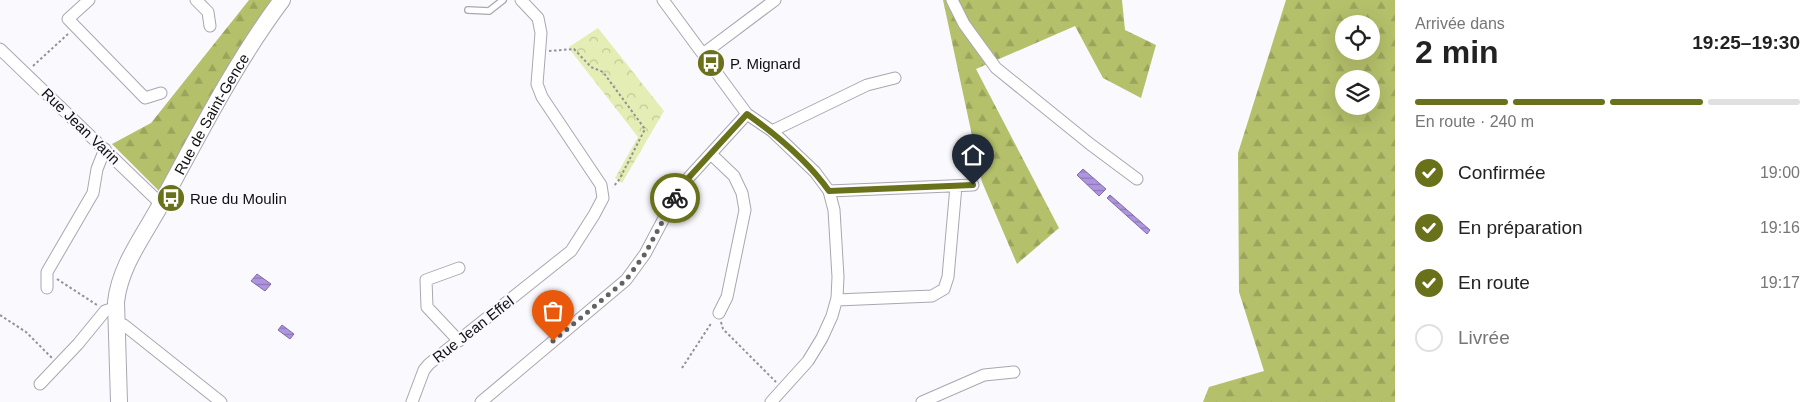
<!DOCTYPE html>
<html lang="fr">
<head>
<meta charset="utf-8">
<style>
	:root { --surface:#fff; --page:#f2f2f2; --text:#222; --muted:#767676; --line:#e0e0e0; --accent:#69721a }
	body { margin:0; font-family:Arial,sans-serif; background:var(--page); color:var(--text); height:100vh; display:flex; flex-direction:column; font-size:19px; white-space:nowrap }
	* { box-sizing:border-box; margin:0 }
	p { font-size:16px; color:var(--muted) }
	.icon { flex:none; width:28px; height:28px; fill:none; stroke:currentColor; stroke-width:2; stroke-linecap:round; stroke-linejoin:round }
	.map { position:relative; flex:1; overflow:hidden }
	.details { display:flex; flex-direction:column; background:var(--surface); width:425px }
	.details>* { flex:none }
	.controls { position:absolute; left:1335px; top:15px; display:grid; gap:10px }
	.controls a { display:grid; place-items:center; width:45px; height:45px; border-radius:50%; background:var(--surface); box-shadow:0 5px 20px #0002; font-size:25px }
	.pin { position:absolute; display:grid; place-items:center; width:42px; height:42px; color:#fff; margin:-51px -21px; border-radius:50% 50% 50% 0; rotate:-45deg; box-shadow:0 0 5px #0007 }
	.pin .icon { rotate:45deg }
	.courier { position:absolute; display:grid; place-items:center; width:50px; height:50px; margin:-25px; border:4px solid #69721a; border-radius:50%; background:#fff; color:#222; box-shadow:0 1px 6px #0007 }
	.headline em { font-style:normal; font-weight:600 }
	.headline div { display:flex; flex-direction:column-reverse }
	.headline { display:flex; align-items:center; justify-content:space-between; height:85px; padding:0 20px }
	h1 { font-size:32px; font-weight:600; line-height:38px }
	.bar { display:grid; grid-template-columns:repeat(4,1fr); gap:8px 5px; align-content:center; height:60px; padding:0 20px }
	.bar i { height:6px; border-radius:4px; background:var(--line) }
	.bar .current { background:var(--accent) }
	.bar p { grid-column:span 4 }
	ol { padding:0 20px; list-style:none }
	li { display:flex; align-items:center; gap:15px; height:55px }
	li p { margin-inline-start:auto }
	li .icon { padding:5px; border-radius:50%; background:var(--accent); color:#fff; stroke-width:4 }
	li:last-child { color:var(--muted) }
	li i { width:28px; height:28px; border:2px solid var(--line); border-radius:50% }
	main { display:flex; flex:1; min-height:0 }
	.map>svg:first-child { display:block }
	.forest { fill:url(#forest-firs); fill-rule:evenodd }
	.park { fill:url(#park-crowns) }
	.garden { fill:#e4edb3 }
	.water { fill:url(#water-rules); stroke:#7f6da3 }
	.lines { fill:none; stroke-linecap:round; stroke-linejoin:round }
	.lane-casing { stroke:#aaa6b2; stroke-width:8 }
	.street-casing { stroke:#aaa6b2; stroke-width:13 }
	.secondary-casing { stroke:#aaa6b2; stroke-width:18 }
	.path { stroke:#929196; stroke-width:2; stroke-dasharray:2.5 2.5; stroke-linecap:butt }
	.lane { stroke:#fff; stroke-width:5.5 }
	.street { stroke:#fff; stroke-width:11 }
	.secondary { stroke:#fff; stroke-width:16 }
	.done { stroke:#626165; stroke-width:5; stroke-dasharray:0 9 }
	.route { stroke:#69721a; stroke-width:6 }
	.labels { text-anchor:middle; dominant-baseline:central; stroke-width:4.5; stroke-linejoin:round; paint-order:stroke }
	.poi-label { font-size:15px; fill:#100f13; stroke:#faf9fe; text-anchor:start }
	.street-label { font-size:15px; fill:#100f13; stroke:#faf9fe }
</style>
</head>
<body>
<main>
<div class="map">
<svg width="1395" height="402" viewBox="0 0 1395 402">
	<defs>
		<pattern id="forest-firs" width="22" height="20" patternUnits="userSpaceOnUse" patternTransform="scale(1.25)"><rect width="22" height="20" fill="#b4c06a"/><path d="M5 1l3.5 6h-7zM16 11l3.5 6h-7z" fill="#9aa45b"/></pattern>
		<pattern id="park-crowns" width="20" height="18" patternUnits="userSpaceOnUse" patternTransform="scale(1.25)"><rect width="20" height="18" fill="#e4edb3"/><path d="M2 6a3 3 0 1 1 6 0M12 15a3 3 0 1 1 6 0" fill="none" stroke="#c3ca99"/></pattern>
		<pattern id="water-rules" width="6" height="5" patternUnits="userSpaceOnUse" patternTransform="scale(1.25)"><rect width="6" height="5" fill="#af95e1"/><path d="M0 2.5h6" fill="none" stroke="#8d78b5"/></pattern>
	</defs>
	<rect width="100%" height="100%" fill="#faf9fe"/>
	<path class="forest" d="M249 0H272L205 109 159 191 112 144 151 123Z
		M943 0H1122L1125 30 1156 45 1141 98 1103 78 1075 26 976 69 1059 228 1017 264 982 182Z
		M1286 0H1395V402H1203L1209 387 1264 371 1239 292 1238 153ZM1344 24H1371V51H1344ZM1344 79H1371V106H1344Z"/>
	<path class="park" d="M598 28 664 111 622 183 615 178 638 137 571 51 569 47Z"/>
	<path class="garden" d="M618 72 632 90 624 96 610 78Z"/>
	<path class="water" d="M1083 169 1106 189 1099 196 1077 175Z
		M1110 195 1150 230 1147 234 1107 198Z
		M257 274 271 284 265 291 251 281Z
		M282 325 294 334 290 339 278 330Z"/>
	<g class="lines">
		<defs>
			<path id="lane" d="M468 10 489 11 503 0"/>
			<path id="street" d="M89 0 68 19 145 98 161 93
				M196 0 208 12 210 26
				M663 0 747 114 772 131 815 172 829 191 834 210 838 277 837 298 832 316 822 338 808 361 771 402
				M952 0 964 24 996 68 1090 144 1137 179
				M0 49 161 204
				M703 54 775 0
				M772 131 867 85 895 78
				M711 154 734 176 742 193 745 210 727 297 719 313
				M829 191 973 185
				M47 288V272L93 193 97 169 105 149
				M837 300 932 296 944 289 948 277 956 186
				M117 324 124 325 221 402
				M459 341 427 307 426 280 459 268
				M40 384 78 344 105 311 117 307
				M412 402 424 370 429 364 571 251 594 215 603 198 601 185 542 97 537 84 541 33 538 18 521 0
				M481 402 626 280 645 254 681 186 747 114
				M922 402 984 375 1014 372"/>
			<g id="secondary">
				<path id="s1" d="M119 402 116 302C120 265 145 234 162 202 198 136 236 61 282 0"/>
			</g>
		</defs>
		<use href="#lane" class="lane-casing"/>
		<use href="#street" class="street-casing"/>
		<use href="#secondary" class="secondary-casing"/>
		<path class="path" d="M549 51 574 49 591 67 603 72 645 129 619 180 613 187
			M33 66 68 34
			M57 279 97 305
			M0 315 26 332 52 358
			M721 322 723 329 776 382
			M682 368 712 322"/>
		<use href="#lane" class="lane"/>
		<use href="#street" class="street"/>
		<use href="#secondary" class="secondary"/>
	</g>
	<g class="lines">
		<path class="done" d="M553 341 626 280 645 254 675 198"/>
		<path class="route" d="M675 198 681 186 747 114C778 136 807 160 829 191L973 185"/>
	</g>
	<defs>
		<symbol id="bus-disc" viewBox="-11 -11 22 22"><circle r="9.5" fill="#69721a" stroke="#faf9fe"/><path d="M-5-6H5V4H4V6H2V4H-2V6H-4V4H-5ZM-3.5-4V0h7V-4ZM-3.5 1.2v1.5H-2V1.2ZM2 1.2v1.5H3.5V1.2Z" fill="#fff"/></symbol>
	</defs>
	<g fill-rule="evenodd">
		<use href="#bus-disc" x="695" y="47" width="32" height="32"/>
		<use href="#bus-disc" x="155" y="182" width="32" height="32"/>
	</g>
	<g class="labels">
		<g class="poi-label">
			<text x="730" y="63">P. Mignard</text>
			<text x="190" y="198">Rue du Moulin</text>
		</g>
		<g class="street-label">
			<text stroke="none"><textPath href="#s1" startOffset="312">Rue de Saint-Gence</textPath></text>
			<text transform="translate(81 126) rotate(44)">Rue Jean Varin</text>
			<text transform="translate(473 329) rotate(-38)">Rue Jean Effel</text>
		</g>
	</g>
</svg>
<div class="controls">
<a><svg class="icon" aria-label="locate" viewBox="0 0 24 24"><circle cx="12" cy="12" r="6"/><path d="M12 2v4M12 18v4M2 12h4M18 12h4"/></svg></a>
<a><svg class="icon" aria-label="layers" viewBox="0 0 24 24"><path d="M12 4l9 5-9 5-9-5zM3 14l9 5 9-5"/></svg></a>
</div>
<div class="pin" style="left:553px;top:341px;background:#ea580c"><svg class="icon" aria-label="bag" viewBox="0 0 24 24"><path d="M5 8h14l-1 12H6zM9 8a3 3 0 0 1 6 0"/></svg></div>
<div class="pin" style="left:973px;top:185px;background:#1f2937"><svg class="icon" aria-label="home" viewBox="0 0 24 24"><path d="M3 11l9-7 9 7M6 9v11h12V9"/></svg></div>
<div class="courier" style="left:675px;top:198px"><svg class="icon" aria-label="bike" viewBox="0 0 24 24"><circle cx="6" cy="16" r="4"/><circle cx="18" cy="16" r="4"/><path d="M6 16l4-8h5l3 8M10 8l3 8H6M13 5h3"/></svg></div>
</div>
<section class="details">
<div class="headline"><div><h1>2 min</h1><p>Arrivée dans</p></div><em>19:25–19:30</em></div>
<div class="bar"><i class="current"></i><i class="current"></i><i class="current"></i><i></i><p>En route · 240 m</p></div>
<ol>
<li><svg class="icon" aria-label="check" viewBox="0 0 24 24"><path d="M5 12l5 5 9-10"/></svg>Confirmée<p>19:00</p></li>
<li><svg class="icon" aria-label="check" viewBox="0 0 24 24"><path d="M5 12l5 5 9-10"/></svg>En préparation<p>19:16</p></li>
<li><svg class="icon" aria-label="check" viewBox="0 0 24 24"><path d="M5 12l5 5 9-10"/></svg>En route<p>19:17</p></li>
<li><i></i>Livrée</li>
</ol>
</section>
</main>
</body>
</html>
